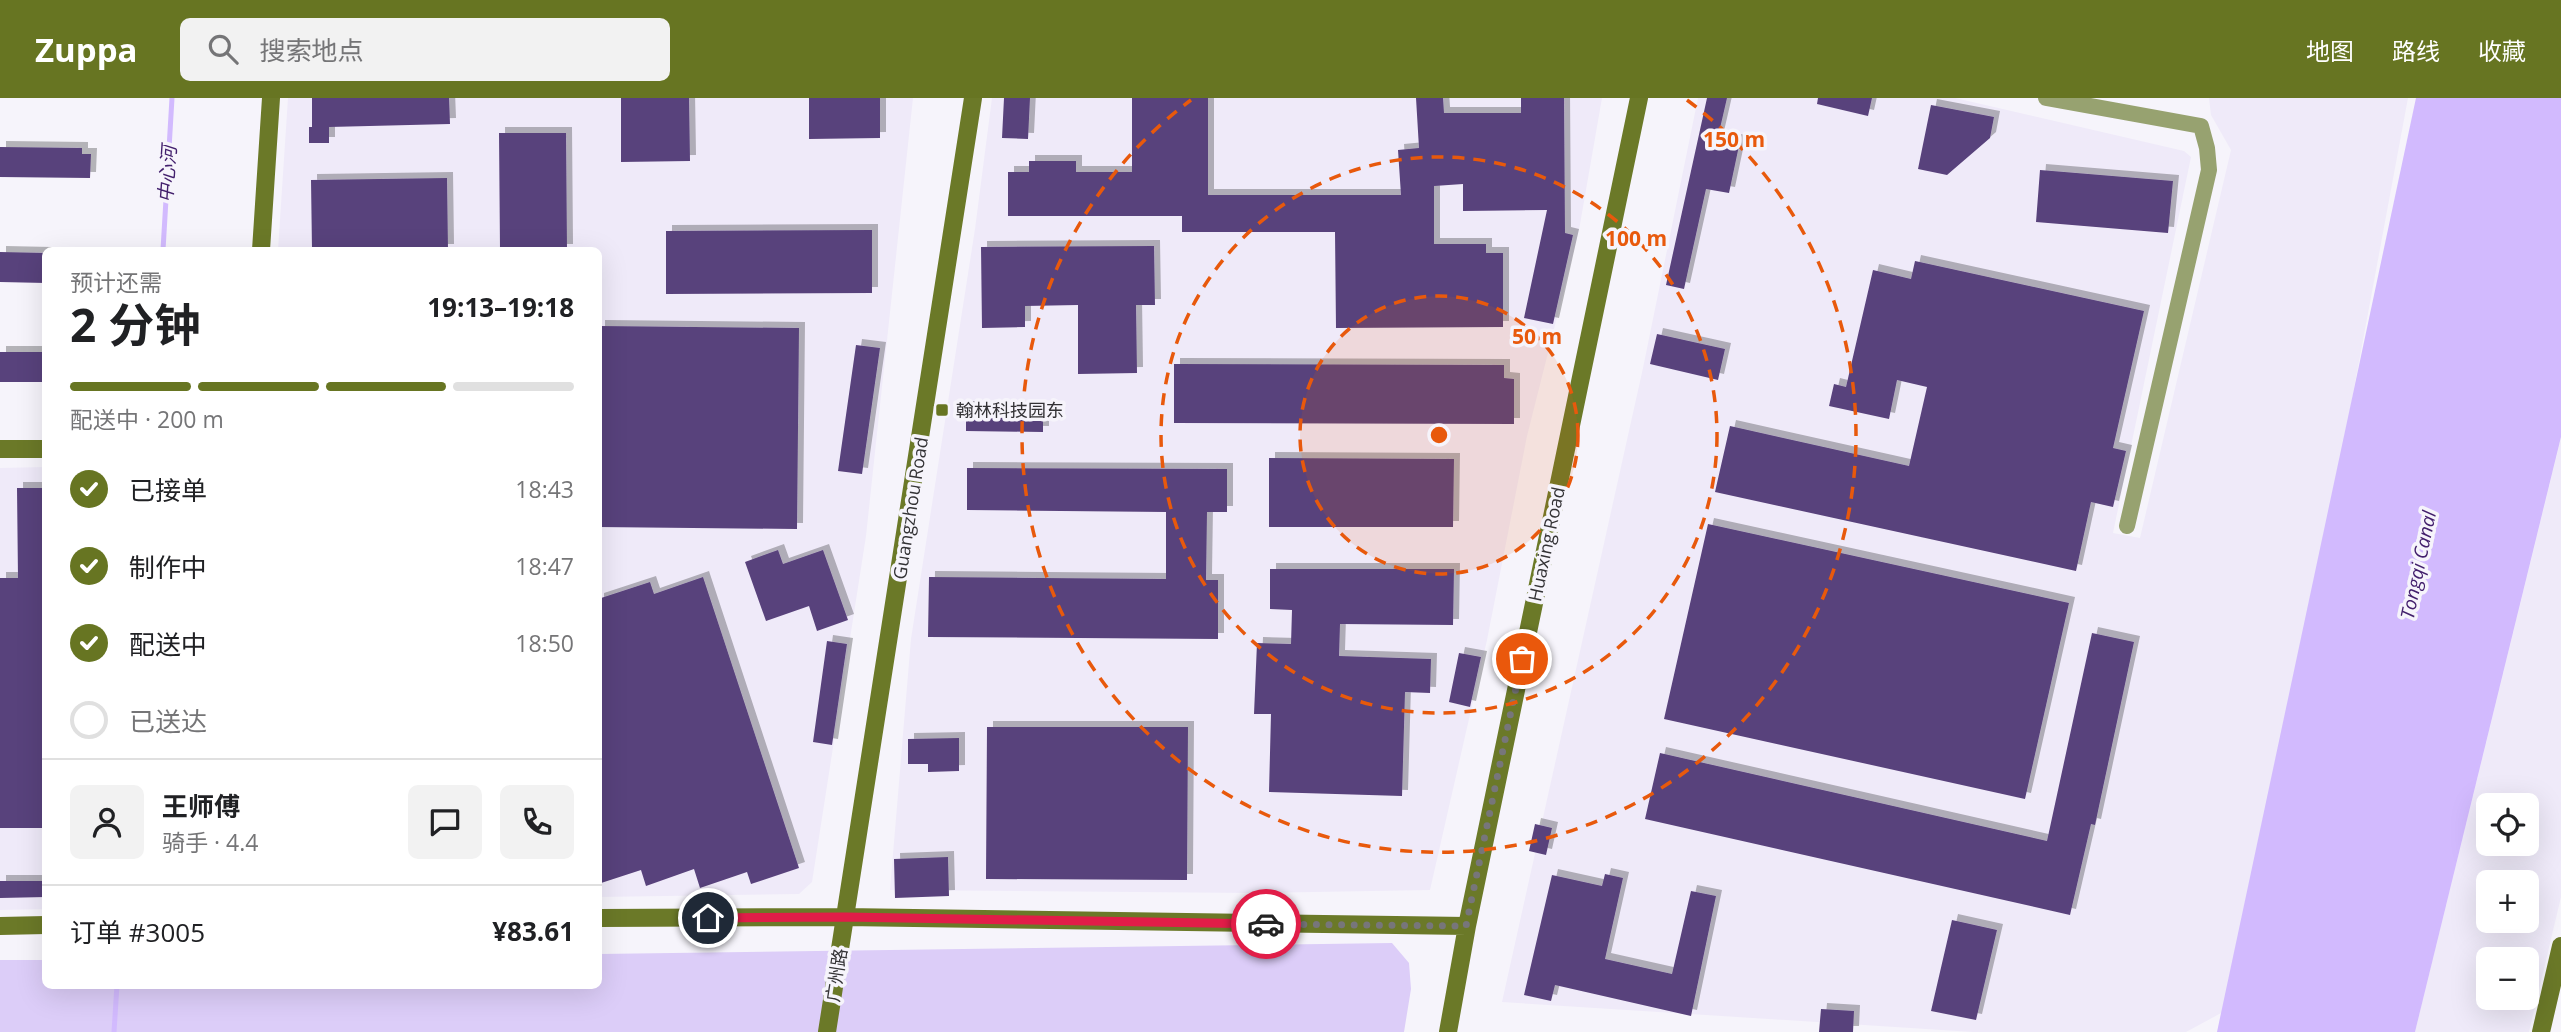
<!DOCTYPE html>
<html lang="zh">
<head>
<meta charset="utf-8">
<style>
	:root { --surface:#fff; --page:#f2f2f2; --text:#202124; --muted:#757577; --line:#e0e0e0; --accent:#677522 }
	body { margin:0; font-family:"Open Sans","Noto Sans SC",sans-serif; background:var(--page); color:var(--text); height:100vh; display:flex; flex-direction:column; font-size:26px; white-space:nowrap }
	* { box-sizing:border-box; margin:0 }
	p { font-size:23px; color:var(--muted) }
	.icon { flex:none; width:38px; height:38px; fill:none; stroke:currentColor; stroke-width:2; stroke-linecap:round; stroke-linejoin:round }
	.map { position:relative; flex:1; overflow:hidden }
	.side { position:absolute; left:42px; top:149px; width:560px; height:742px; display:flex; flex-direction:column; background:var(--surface); border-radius:10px; box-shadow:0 7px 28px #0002 }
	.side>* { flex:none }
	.fabs { position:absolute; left:2476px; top:695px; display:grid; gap:14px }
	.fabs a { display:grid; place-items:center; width:63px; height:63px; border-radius:10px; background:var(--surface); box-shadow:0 7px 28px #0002; font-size:35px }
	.pin { position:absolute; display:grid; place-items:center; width:60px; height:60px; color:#fff; margin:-30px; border:4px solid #fff; border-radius:50%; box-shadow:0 2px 7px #0007 }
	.courier { position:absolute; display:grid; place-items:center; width:70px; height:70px; margin:-35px; border:5px solid #e11d48; border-radius:50%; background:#fff; color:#222; box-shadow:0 2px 9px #0007 }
	.overview em { font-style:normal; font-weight:700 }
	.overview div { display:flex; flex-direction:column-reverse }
	.overview { display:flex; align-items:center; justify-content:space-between; height:119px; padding:0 28px }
	h1 { font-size:46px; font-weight:700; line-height:52px }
	.bar { display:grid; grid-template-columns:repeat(4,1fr); gap:10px 7px; align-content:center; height:84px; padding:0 28px }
	.bar i { height:9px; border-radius:5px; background:var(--line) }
	.bar .active { background:var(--accent) }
	.bar p { grid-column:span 4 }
	.line { display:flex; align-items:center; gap:18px; padding:0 28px; border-top:2px solid var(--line) }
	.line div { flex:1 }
	.round { display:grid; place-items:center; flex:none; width:74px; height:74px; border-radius:10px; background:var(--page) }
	ol { padding:0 28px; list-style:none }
	li { display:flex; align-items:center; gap:21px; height:77px }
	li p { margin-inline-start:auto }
	li .icon { padding:7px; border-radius:50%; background:var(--accent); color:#fff; stroke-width:4 }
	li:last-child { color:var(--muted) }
	li i { width:38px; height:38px; border:4px solid var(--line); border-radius:50% }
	header { display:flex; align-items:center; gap:42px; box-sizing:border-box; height:98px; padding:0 35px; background:var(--accent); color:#fff }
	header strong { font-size:33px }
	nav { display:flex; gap:38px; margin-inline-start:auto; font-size:24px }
	.search { width:490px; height:63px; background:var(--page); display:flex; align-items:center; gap:18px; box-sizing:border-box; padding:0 24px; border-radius:10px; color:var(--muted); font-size:26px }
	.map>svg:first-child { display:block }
	.built { fill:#efeaf9; fill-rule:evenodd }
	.green { fill:#dccdf8 }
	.water { fill:#d2bafe }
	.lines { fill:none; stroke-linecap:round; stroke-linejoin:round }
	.stream { stroke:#d2bafe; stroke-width:5 }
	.building { fill:#59427c; filter:url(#shadow) }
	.street { stroke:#97a270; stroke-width:16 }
	.secondary { stroke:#6b7928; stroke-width:18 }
	.done { stroke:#77767a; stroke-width:7; stroke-dasharray:0 12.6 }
	.route { stroke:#e11d48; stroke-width:9 }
	.ring { fill:none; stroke:#e8590c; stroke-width:3.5; stroke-dasharray:12 9 }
	.poi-dot { fill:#677522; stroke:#f6f4fb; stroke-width:2.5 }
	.labels { text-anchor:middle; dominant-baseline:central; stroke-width:7; stroke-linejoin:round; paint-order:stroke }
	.poi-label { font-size:18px; fill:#333235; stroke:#f6f4fb; text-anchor:start }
	.street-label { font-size:18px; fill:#333235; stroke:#f6f4fb }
	.water-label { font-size:19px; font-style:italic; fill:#43206d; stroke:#f6f4fb }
	.centre { fill:#e8590c; stroke:#f6f4fb; stroke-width:3.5 }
	.ring-label { font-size:21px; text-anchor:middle; font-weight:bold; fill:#e8590c; stroke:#f6f4fb; stroke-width:7; stroke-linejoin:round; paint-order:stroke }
</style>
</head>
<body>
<header>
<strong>Zuppa</strong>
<div class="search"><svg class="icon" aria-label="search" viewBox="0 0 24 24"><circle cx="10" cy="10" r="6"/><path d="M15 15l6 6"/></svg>搜索地点</div>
<nav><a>地图</a><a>路线</a><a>收藏</a></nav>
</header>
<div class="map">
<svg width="2561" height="934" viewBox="0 0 2561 934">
	<defs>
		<filter id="shadow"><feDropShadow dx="6" dy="-6" stdDeviation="0" flood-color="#0004"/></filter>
	</defs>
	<rect width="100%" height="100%" fill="#f6f4fb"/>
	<path class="built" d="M288 0H913L866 438 812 784 799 796 599 799 598 152H278Z
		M992 0H1602L1579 132 1527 338 1487 542 1430 792 1254 795 890 792 911 541 975 131Z
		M1698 0H1955L2184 53 2191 59 2113 435 2140 440 2231 52 2211 17 2209 0H2408L2348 323 2223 914 2186 934H1973L1502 904 1643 270Z
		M2561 340V799L2529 934H2415ZM2488 707H2527V746H2488ZM2488 784H2527V822H2488ZM2488 861H2527V900H2488Z
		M45 369V811L0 812V370Z"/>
	<path class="green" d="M1392 845 1409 865 1411 891 1404 934H0V862H45L46 887H598L599 856Z"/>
	<path class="water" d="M2416 0H2561V339L2415 934H2217Z"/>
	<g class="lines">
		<path class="stream" d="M163 152 172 0
			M114 934 117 887"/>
	</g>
	<path class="building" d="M312 0H449L450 26 329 29V45H309V29H312Z
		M621 0H689L690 63 621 64Z
		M809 0H880V40L809 41Z
		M1004 0H1030L1028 41 1002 40Z
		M1132 0H1208V97H1401L1398 52 1419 50 1416 0H1443L1444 15H1521V0H1564L1565 135 1573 137 1553 226 1524 220 1547 112 1463 113V86L1434 88V146H1486V155H1503V229L1336 230 1335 134H1182V118H1008V74H1029V63H1076V74H1132Z
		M1707 0H1727L1718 39 1740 43 1729 95 1706 91 1684 191 1666 187Z
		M1818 0H1872L1868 18 1817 6Z
		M1931 7 1994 19 1990 40 1947 77 1918 71Z
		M499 35H566L567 152H500Z
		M0 49 82 50V56H91L90 80 0 79Z
		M2040 72 2173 83 2168 135 2036 124Z
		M447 80 448 152H312L311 82Z
		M872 132V195L666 196V133Z
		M1154 148 1155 207H1136L1137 275 1078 276V207L1025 208V229L982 230 981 149Z
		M0 154 46 155V185L0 184Z
		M1915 163 2144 213 2113 350 2126 353 2113 409 2091 404 2076 473 1715 394 1730 328 1909 368 1927 289 1897 282 1889 321 1829 308 1834 286 1846 289 1873 172 1911 181Z
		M599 228 799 230 797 431 598 429Z
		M1657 236 1725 251 1718 282 1650 266Z
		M856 247 880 250 862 376 838 373Z
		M0 254H46V284H0Z
		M1174 266 1504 267V280L1514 281V326L1174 325Z
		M966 309H1043V334L966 333Z
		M1269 360 1454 361 1453 429H1269Z
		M967 370 1227 371V414H1207L1206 482H1218V541L928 539 929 479 1166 481V414L967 412Z
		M17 390H46V730H0V480H18Z
		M1708 426 2069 505 2025 701 1664 621Z
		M778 452 783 466 823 452 848 522 817 533 809 508 766 523 745 464Z
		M1270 471H1454L1453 527 1340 526 1339 558 1431 561 1430 595 1405 594 1402 698 1269 694 1271 616H1254L1257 545 1291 546 1292 512 1270 511Z
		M703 479 799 770 751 786 747 774 700 790 694 771 646 788 641 772 598 786V501L650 484 654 496Z
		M2092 535 2134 544 2095 727 2091 726 2070 817 1645 721 1660 655 2047 743Z
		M827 543 847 546 832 647 813 644Z
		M1459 555 1481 559 1470 609 1449 604Z
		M987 629H1188L1187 782 986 781Z
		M959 640V673L928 674V666H908V641Z
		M1535 726 1552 730 1546 757 1529 753Z
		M948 759 949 798 895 800 894 761Z
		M1605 776 1623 780 1605 861 1672 876 1691 793 1716 798 1691 918 1555 887 1551 903 1524 897 1552 777 1602 788Z
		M0 783H46V799L0 800Z
		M1952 822 1997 832 1976 922 1931 913Z
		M1821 911 1854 913 1853 934H1819Z"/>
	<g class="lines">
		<path class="street" d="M2046 0 2201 28 2207 50 2209 72 2127 428"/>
		<path class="secondary" d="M261 152 271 0
			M0 351H46
			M598 820 845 819 1467 828
			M0 828 46 827
			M827 934 973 0
			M1448 934 1467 828 1639 0
			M2541 934 2561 848"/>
	</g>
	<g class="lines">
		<path class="done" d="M1266 826 1466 828 1522 561"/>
		<path class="route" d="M708 820 845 819 1266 826"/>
	</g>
	<circle cx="1439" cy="337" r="139" fill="#e8590c" fill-opacity=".12"/>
	<g class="ring">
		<circle cx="1439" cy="337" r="139"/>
		<circle cx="1439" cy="337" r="278"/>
		<path d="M1687 2A417 417 0 1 1 1191 2"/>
	</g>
	<rect class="poi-dot" x="935" y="305" width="14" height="14" rx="3.5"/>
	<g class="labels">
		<g class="poi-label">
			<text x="956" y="312">翰林科技园东</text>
		</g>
		<g class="street-label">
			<text transform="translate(910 410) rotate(-81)">Guangzhou Road</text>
			<text transform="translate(1546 446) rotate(-78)">Huaxing Road</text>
			<text transform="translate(836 877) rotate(-81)">广州路</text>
		</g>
		<g class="water-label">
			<text transform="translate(167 76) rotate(-86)">中心河</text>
			<text transform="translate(2418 467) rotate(-78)">Tongqi Canal</text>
		</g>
	</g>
	<circle cx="1439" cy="337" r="10" class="centre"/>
	<g class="ring-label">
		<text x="1734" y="49">150 m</text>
		<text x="1636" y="148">100 m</text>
		<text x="1537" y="246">50 m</text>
	</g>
</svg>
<div class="fabs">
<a><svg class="icon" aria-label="locate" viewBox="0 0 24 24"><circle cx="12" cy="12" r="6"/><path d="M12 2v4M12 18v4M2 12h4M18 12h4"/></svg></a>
<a>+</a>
<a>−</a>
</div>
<div class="pin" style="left:1522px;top:561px;background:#ea580c"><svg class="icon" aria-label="bag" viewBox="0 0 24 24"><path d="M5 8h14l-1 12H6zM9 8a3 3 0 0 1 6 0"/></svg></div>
<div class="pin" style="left:708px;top:820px;background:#1f2937"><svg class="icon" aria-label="home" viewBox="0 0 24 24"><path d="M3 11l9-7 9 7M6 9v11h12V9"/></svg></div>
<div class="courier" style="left:1266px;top:826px"><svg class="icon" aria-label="car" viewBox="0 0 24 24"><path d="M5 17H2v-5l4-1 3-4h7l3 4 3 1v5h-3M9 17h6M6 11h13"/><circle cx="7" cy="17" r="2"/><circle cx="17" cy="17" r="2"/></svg></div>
<section class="side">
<div class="overview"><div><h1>2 分钟</h1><p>预计还需</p></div><em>19:13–19:18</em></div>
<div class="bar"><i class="active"></i><i class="active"></i><i class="active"></i><i></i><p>配送中 · 200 m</p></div>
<ol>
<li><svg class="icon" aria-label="check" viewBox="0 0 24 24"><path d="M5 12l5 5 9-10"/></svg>已接单<p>18:43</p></li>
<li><svg class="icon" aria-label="check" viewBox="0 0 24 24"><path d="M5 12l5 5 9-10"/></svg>制作中<p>18:47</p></li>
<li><svg class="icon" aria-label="check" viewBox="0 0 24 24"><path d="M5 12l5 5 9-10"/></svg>配送中<p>18:50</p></li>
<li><i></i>已送达</li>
</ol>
<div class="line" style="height:126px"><a class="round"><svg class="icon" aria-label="person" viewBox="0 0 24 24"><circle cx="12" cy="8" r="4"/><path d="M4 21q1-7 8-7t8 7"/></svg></a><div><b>王师傅</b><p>骑手 · 4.4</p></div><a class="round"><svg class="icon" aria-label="chat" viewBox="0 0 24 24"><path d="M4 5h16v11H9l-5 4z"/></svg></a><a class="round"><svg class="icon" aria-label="phone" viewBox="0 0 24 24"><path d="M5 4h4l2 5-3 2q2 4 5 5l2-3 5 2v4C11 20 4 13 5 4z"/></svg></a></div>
<div class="line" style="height:91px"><div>订单 #3005</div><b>¥83.61</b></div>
</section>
</div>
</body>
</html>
